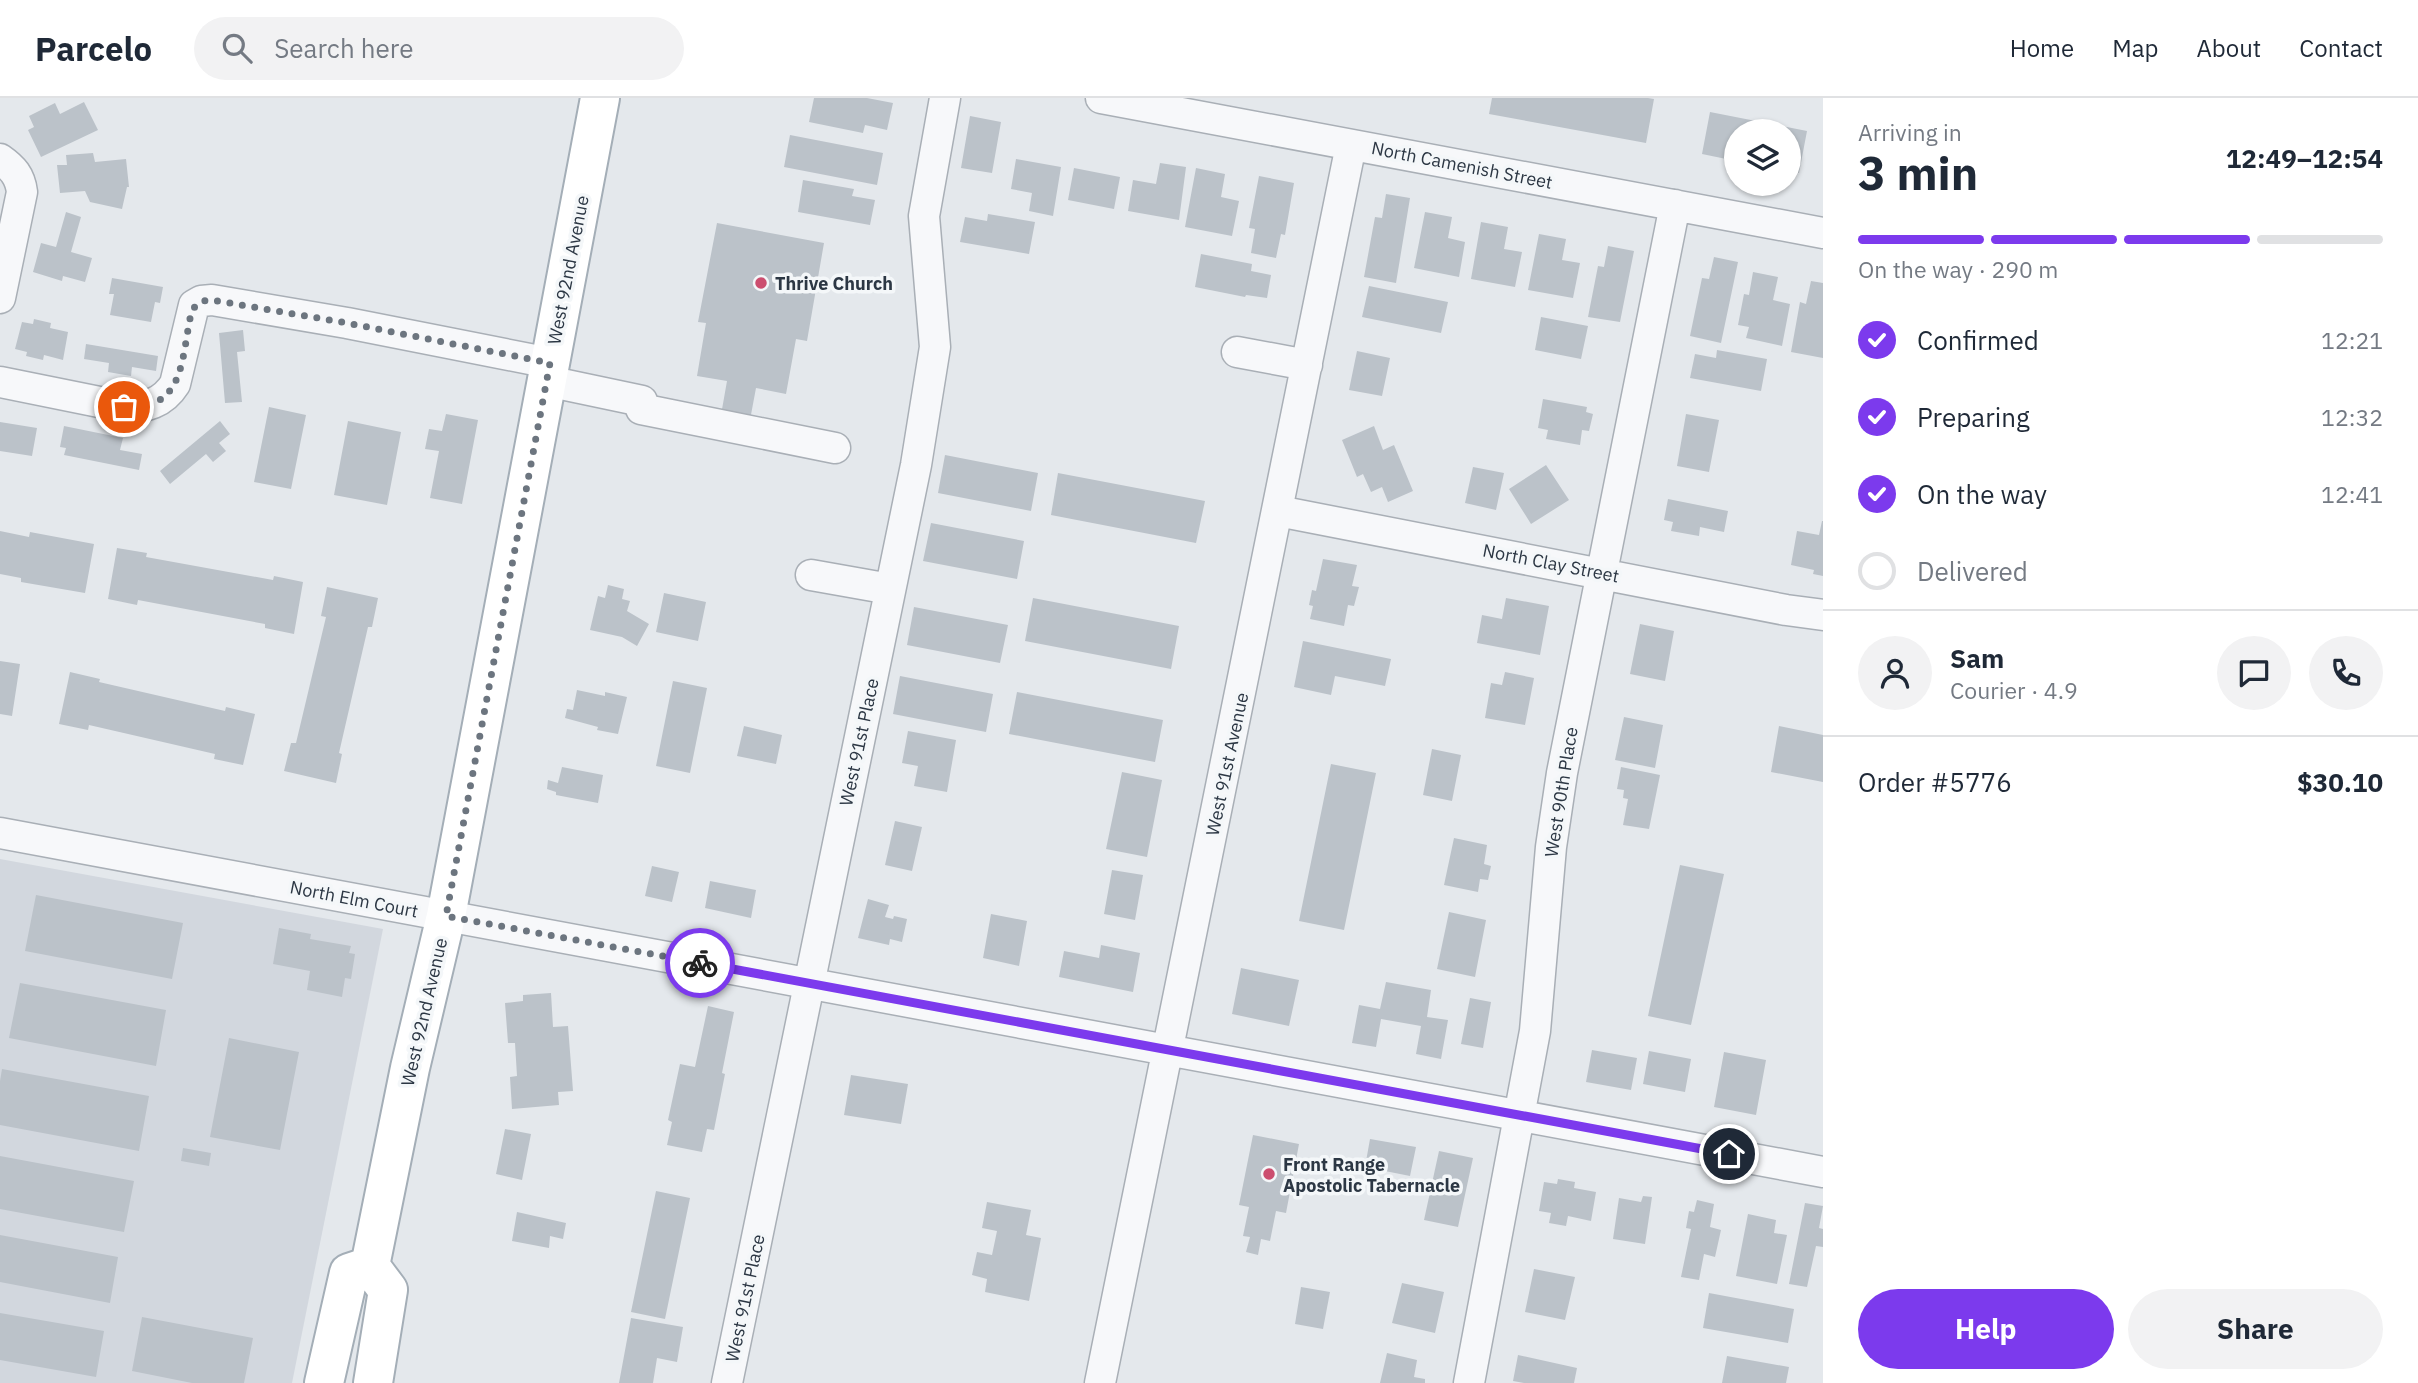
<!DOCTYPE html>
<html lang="en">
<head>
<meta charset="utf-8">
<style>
	:root { --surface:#fff; --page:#f2f2f3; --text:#1f2937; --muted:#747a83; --line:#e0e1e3; --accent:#7c3aed }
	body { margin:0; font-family:"IBM Plex Sans",sans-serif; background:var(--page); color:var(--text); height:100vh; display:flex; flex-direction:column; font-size:26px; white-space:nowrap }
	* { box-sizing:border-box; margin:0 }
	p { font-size:23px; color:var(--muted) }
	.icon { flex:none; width:38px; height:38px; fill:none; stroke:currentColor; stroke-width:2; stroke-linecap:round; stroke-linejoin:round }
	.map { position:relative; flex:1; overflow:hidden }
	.sheet { display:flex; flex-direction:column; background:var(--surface); width:595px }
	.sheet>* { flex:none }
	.fabs { position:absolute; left:1724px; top:21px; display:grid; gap:14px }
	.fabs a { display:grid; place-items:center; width:77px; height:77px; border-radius:50%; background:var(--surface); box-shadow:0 2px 5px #0004; font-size:35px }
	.pin { position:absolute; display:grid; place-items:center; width:60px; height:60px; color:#fff; margin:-30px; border:4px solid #fff; border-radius:50%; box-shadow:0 2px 7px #0007 }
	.courier { position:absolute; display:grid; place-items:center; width:70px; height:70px; margin:-35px; border:5px solid #7c3aed; border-radius:50%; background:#fff; color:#222; box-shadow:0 2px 9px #0007 }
	.overview em { font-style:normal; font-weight:700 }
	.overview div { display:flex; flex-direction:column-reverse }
	.overview { display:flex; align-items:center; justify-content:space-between; height:119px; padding:0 35px }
	h1 { font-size:46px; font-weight:700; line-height:52px }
	.bar { display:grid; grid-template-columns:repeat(4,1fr); gap:10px 7px; align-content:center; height:84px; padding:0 35px }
	.bar i { height:9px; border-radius:5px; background:var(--line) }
	.bar .selected { background:var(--accent) }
	.bar p { grid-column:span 4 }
	.line { display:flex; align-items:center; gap:18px; padding:0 35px; border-top:2px solid var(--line) }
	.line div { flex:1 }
	.round { display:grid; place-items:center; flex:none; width:74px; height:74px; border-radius:37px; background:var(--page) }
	ol { padding:0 35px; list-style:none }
	li { display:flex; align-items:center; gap:21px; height:77px }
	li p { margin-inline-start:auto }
	li .icon { padding:7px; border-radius:50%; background:var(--accent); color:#fff; stroke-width:4 }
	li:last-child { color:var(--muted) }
	li i { width:38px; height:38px; border:4px solid var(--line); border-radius:50% }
	.primary-button { display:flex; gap:14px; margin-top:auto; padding:14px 35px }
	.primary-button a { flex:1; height:80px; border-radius:42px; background:var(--accent); color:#fff; font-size:28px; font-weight:700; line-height:80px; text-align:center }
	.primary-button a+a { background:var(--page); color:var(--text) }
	header { display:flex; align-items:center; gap:42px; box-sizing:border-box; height:98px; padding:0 35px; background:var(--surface); border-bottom:2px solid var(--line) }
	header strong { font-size:33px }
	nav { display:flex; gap:38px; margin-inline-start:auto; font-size:24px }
	.search { width:490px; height:63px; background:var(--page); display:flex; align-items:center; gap:18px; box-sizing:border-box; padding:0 24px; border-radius:38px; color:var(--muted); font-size:26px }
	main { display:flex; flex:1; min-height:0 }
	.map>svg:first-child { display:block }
	.built { fill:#d2d7de }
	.building { fill:#bbc2c9 }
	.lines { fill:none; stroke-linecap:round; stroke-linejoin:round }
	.minor-casing { stroke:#a9afb6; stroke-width:33 }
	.major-casing { stroke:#a4aeb7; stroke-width:42 }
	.minor { stroke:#f7f8fa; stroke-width:30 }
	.major { stroke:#fff; stroke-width:38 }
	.done { stroke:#6c757f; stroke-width:7; stroke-dasharray:0 12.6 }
	.route { stroke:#7c3aed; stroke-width:9 }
	.poi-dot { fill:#cc4e6f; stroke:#f4f7f9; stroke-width:2.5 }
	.labels { text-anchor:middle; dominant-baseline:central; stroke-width:7; stroke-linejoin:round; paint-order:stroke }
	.street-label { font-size:18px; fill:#2c3744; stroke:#f4f7f9 }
	.poi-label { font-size:18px; font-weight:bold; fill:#2c3744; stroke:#f4f7f9; text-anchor:start }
</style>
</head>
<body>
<header>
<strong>Parcelo</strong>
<div class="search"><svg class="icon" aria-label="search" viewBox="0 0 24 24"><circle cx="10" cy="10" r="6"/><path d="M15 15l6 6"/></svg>Search here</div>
<nav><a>Home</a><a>Map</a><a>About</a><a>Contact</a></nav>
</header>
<main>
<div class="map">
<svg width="1823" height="1285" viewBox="0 0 1823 1285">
	<rect width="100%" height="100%" fill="#e4e8ec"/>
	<path class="built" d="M0 761 383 831 292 1285H0Z"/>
	<path class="building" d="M814 0H867L893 5 887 32 865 27 863 35 809 24Z
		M1492 0H1648L1654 1 1646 45 1489 16Z
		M84 4 98 32 41 59 28 32 34 29 29 18 55 5 60 16Z
		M1710 14 1807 33 1799 75 1788 73V33H1736V63L1702 56Z
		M970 18 1001 24 992 75 961 70Z
		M790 37 883 55 877 87 784 69Z
		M93 55 95 64 126 61 129 89H127L122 111 90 104 85 93 60 95 57 67H67L66 57Z
		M1016 61 1061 69 1053 118 1029 113 1032 95 1011 91Z
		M1160 65 1186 69 1179 122 1128 113 1133 82 1156 86Z
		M1074 70 1120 79 1114 111 1068 102Z
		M1196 70 1225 76 1221 99 1239 103 1232 138 1185 129Z
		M1259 78 1294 85 1285 137 1281 136 1276 160 1251 155 1255 131 1249 130Z
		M803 82 854 91 852 98 875 102 870 127 798 114Z
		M1386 96 1410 100 1396 185 1364 179 1375 119 1382 120Z
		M66 114 81 119 71 154 92 160 85 184 63 178 62 183 33 174 41 145 56 149Z
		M1425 114 1452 119 1448 140 1465 144 1459 179 1414 170Z
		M988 116 1035 124 1029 156 960 144 965 119 987 123Z
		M1481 124 1508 129 1504 151 1522 154 1515 189 1471 181Z
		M717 125 824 145 807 243 796 241 786 296 756 290 750 322 721 317 727 283 697 278 706 225 698 224Z
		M1539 136 1566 141 1562 162 1580 165 1573 200 1528 192Z
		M1608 148 1634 153 1620 224 1588 219 1598 168 1604 169Z
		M1201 156 1252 166 1251 173 1271 177 1267 200 1246 197 1245 199 1195 189Z
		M1714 159 1738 164 1721 245 1690 238 1702 180 1709 181Z
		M1753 174 1778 179 1773 202 1790 206 1782 248 1746 240 1749 229 1738 227 1744 196 1749 197Z
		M112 180 163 189 160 205 155 204 151 224 110 217 114 196H109Z
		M1811 183 1823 185V260L1791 254 1800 204 1806 206Z
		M1369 188 1448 204 1441 235 1362 219Z
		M1541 219 1588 228 1581 261 1535 252Z
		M34 221 51 225 50 230 68 234 63 262 44 257 43 262 26 258 27 254 15 251 22 224 33 226Z
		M243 232 245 253 237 254 242 304 225 305 219 235Z
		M86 246 158 258 156 273 132 269 131 278 108 274 109 265 84 261Z
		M1717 252 1767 261 1761 293 1690 280 1695 256 1716 260Z
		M1357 253 1390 260 1382 298 1349 292Z
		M1543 301 1587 309 1586 314 1593 316 1589 333 1582 332 1580 347 1546 341 1548 332 1538 330Z
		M269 309 306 317 291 391 254 384Z
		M446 316 478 322 462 406 430 400 439 353 425 351 429 331 442 333Z
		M1686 316 1719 322 1709 374 1677 368Z
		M220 323 230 336 219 345 226 353 213 364 206 356 170 386 160 373Z
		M348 323 401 334 387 407 334 397Z
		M0 324 37 330 32 358 0 353Z
		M64 328 123 340 120 352 142 356 139 372 64 357 66 350 60 349Z
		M1374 328 1383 352 1394 347 1413 393 1388 404 1382 389 1371 394 1363 376 1357 379 1342 342Z
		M945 357 1038 375 1031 413 938 395Z
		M1546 367 1569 402 1531 426 1509 391Z
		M1473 369 1504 375 1496 412 1465 405Z
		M1058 375 1205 403 1196 445 1051 417Z
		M1668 401 1728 413 1724 434 1700 429 1699 438 1671 433 1673 424 1664 422Z
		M1822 423H1823V478L1813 476 1814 472 1791 467 1797 433 1819 437Z
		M931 425 1024 443 1017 481 923 463Z
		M0 433 29 439 30 434 94 446 85 495 21 484V480L0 476Z
		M117 450 147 455 146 459 273 482 274 478 303 484 294 536 265 530V526L138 502 137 507 108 501Z
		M1323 461 1357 467 1352 488 1359 489 1354 508 1348 507 1344 528 1310 521 1313 508 1309 507 1312 492 1316 493Z
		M608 487 624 491 622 501 630 503 627 513 649 526 637 548 622 539 590 532 598 498 605 500Z
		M327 489 378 500 372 529H368L339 655 342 656 336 685 284 673 291 645H296L326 519 321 518Z
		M664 495 706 504 698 543 656 534Z
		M1033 500 1179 528 1171 571 1025 543Z
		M1506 500 1549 508 1540 557 1477 545 1482 517 1502 521Z
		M914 509 1008 527 1000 565 907 547Z
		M1640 526 1674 533 1665 583 1630 576Z
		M1303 543 1391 561 1385 588 1335 578 1331 597 1294 589Z
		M0 563 20 566 12 618 0 616Z
		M70 574 100 581 99 584 225 613 226 609 255 616 243 667 214 661 215 656 89 627 88 632 59 626Z
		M1505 574 1534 580 1525 627 1485 620 1491 585 1502 587Z
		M900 578 993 596 986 634 893 616Z
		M673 583 707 590 690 675 656 668Z
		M577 592 605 598V594L627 599 618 636 597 632 598 629 565 620 567 611 573 612Z
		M1017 594 1163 622 1155 664 1009 636Z
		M1624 619 1663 627 1655 670 1615 662Z
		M744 628 782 637 776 666 737 658Z
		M1779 628 1823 637V684L1771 674Z
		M908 633 956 642 947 694 914 688 918 668 902 665Z
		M1432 651 1461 657 1452 703 1423 697Z
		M1331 666 1376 675 1344 832 1299 823Z
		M562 669 603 677 598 705 556 697V694L547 691 548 682 558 685Z
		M1621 669 1660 677 1649 731 1623 727 1628 701 1623 700 1624 692 1617 691Z
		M1122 674 1162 682 1147 759 1106 751Z
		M895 723 922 729 912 773 885 767Z
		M1454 740 1487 747 1484 766 1491 768 1488 782 1480 781 1478 794 1444 787Z
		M1680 767 1724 776 1691 927 1648 918Z
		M652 768 679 774 672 804 645 798Z
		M1112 772 1143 777 1135 822 1104 816Z
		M710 783 756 792 751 820 705 810Z
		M36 797 183 825 172 881 25 853Z
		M868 801 889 807 885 819 893 821 894 818 907 821 902 844 890 841 889 847 858 840Z
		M1449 814 1486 822 1475 879 1437 871Z
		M991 816 1027 823 1019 868 983 860Z
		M279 830 311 836 310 841 351 848 349 855 355 856 351 881 345 880 342 899 307 892 310 873 273 866Z
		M1101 847 1140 855 1133 894 1059 879 1064 853 1099 860Z
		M1241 870 1299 882 1289 928 1232 916Z
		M1386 884 1431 892 1427 919 1448 922 1441 961 1416 956 1421 928 1381 921 1376 949 1352 945 1359 907 1380 911Z
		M20 885 166 912 156 968 9 940Z
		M551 895 553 929 568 928 573 993 558 994 559 1007 512 1011 510 979 517 978 515 945H508L505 905 523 903V897Z
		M1470 900 1491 904 1483 950 1461 946Z
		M708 908 734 914 722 975 725 976 714 1032 707 1031 702 1054 667 1047 672 1024 668 1022 680 966 695 969Z
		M229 940 299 954 280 1052 210 1039Z
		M1592 952 1637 960 1631 992 1586 984Z
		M1649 953 1691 961 1685 994 1643 986Z
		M1724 954 1766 962 1756 1017 1714 1009Z
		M2 971 149 998 139 1053 0 1027V983Z
		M851 977 908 986 901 1026 844 1017Z
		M505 1031 531 1036 522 1082 496 1076Z
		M1253 1037 1299 1046 1286 1115 1276 1113 1270 1143 1261 1141 1258 1157 1246 1154 1250 1139 1243 1138 1249 1109 1239 1107Z
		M1370 1041 1416 1049 1410 1078 1365 1069Z
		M183 1050 211 1055 209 1068 181 1063Z
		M1439 1053 1473 1060 1458 1129 1424 1122Z
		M0 1058 134 1083 124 1134 0 1111Z
		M1558 1081 1575 1084 1574 1090 1596 1094 1591 1123 1568 1118 1566 1128 1549 1125 1551 1115 1539 1113 1544 1084 1557 1086Z
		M656 1093 690 1100 665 1221 631 1214Z
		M1643 1098 1652 1099 1645 1146 1613 1141 1619 1100 1641 1104Z
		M1697 1102 1714 1106 1710 1129 1721 1132 1715 1159 1704 1156 1699 1182 1681 1179 1691 1131 1686 1130 1689 1113 1694 1114Z
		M987 1104 1031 1112 1026 1137 1041 1140 1029 1203 985 1194 987 1181 972 1177 977 1154 992 1157 997 1133 982 1130Z
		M1805 1105 1823 1108 1819 1130 1823 1131V1149L1816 1148 1807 1189 1789 1186Z
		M517 1114 566 1125 563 1141 550 1138 549 1150 512 1143Z
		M1748 1116 1776 1122 1774 1135 1787 1137 1777 1186 1736 1178Z
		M0 1137 118 1159 110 1205 0 1184Z
		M1534 1171 1575 1179 1565 1222 1525 1214Z
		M1402 1185 1444 1194 1435 1235 1392 1225Z
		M1301 1189 1330 1194 1323 1231 1295 1226Z
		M1709 1195 1794 1211 1788 1245 1703 1230Z
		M0 1215 104 1233 96 1279 0 1262Z
		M142 1219 253 1240 244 1285H192L132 1273Z
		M631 1220 683 1229 677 1264 657 1260 653 1285H619Z
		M1387 1255 1417 1262 1414 1279 1425 1281V1285H1380Z
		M1518 1257 1577 1270 1574 1285H1524L1513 1283Z
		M1727 1258 1789 1269 1786 1285H1722Z"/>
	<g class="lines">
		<defs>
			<path id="minor" d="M1101 0 1823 135
				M0 61C13 70 20 78 22 94L0 200
				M1237 254 1307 267
				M547 283 642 303
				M0 284 124 309C146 310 163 305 175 286L194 207 201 203 212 202 347 225 550 265
				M641 311 835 350
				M1278 413 1786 512 1823 517
				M811 477 890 491
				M0 735 1823 1074
				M727 1285 916 367 935 249 924 118 945 0
				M1100 1285 1351 47
				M1469 1285 1535 933 1551 749 1562 675 1675 107"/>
			<path id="major" d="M324 1285 349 1175 370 1168
				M373 1285 388 1192 370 1168 410 970 446 818 600 0"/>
		</defs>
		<use href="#minor" class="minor-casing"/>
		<use href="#major" class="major-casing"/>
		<use href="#minor" class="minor"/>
		<use href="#major" class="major"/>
	</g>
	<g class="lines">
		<path class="done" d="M124 309C185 313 181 261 191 216 196 204 200 203 212 202L347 225 550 265 446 818 700 865"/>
		<path class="route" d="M700 865 1729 1056"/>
	</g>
	<g class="poi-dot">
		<circle cx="761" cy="185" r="7"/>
		<circle cx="1269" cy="1076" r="7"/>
	</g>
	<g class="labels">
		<g class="street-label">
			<text transform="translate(1462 67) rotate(11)">North Camenish Street</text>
			<text transform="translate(568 172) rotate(-79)">West 92nd Avenue</text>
			<text transform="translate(1551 465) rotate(11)">North Clay Street</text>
			<text transform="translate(859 644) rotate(-78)">West 91st Place</text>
			<text transform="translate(1227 666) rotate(-78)">West 91st Avenue</text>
			<text transform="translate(1561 694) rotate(-81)">West 90th Place</text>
			<text transform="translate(354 801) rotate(11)">North Elm Court</text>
			<text transform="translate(424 914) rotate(-77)">West 92nd Avenue</text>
			<text transform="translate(745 1200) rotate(-78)">West 91st Place</text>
		</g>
		<g class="poi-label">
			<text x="775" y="185">Thrive Church</text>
			<text x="1283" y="1066">Front Range<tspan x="1283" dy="21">Apostolic Tabernacle</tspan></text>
		</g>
	</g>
</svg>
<div class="fabs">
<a><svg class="icon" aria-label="layers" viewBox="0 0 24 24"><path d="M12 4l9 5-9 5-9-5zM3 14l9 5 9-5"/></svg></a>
</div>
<div class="pin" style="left:124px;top:309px;background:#ea580c"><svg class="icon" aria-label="bag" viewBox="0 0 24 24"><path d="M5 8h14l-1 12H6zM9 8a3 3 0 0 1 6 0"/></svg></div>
<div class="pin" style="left:1729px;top:1056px;background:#1f2937"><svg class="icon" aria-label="home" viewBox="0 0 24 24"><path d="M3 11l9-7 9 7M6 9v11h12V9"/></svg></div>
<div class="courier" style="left:700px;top:865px"><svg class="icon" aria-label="bike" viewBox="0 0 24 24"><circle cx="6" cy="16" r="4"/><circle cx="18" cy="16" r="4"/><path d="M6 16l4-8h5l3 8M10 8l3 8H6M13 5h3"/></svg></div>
</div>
<section class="sheet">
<div class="overview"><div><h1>3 min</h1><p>Arriving in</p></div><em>12:49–12:54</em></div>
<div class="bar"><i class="selected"></i><i class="selected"></i><i class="selected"></i><i></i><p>On the way · 290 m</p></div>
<ol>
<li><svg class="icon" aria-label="check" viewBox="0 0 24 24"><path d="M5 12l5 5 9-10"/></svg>Confirmed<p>12:21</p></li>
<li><svg class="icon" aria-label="check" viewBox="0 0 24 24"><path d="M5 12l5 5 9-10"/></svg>Preparing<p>12:32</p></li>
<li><svg class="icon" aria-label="check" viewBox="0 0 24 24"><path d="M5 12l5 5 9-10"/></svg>On the way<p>12:41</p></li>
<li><i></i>Delivered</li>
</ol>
<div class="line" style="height:126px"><a class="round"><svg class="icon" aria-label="person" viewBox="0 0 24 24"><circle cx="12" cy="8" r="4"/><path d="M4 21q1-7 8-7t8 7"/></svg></a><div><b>Sam</b><p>Courier · 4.9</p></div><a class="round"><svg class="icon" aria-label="chat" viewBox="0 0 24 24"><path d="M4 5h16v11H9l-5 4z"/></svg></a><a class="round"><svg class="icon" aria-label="phone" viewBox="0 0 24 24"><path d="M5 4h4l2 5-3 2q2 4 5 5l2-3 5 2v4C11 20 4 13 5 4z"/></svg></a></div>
<div class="line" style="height:91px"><div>Order #5776</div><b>$30.10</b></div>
<div class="primary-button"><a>Help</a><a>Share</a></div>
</section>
</main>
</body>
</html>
